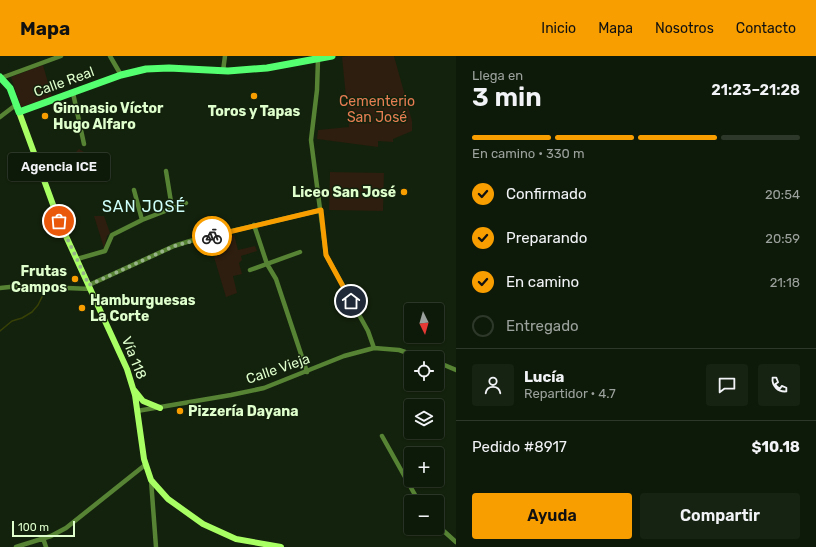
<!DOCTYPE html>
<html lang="es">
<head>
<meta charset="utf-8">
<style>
	:root { --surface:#0e1a09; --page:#172312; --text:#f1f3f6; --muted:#9ba19c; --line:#2e382a; --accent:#f89e00 }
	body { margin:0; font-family:Rubik,sans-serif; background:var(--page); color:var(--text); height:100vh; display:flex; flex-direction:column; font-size:15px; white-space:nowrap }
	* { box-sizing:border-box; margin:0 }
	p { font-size:13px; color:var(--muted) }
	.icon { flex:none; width:22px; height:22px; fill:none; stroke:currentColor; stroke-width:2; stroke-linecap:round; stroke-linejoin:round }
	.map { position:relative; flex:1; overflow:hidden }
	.panel { display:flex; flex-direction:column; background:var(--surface); width:360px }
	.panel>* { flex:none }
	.needle { width:26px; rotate:175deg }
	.fabs { position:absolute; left:404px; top:247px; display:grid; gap:8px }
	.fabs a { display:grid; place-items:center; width:40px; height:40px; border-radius:4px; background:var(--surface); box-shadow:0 1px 3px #0004,0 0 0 1px var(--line); font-size:20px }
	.scale { position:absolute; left:12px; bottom:10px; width:63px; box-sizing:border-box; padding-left:4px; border:2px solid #dfffcd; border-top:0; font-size:11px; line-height:14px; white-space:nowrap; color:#dfffcd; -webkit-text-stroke:3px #13220c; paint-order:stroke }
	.pin { position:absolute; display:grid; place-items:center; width:34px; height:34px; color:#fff; margin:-17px; border:2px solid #fff; border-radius:50%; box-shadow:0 1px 4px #0007 }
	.courier { position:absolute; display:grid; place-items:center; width:40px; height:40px; margin:-20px; border:3px solid #f89e00; border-radius:50%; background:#fff; color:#222; box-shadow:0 1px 5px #0007 }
	.bubble { position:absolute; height:28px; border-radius:4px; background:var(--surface); box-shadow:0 1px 3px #0004,0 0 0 1px var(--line); font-size:13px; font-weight:600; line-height:28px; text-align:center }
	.overview em { font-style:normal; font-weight:600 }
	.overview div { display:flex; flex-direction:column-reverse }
	.overview { display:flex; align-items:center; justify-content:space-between; height:68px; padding:0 16px }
	h1 { font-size:26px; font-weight:600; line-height:30px }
	.bar { display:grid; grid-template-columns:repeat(4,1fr); gap:6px 4px; align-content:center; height:48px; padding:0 16px }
	.bar i { height:5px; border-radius:3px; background:var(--line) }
	.bar .selected { background:var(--accent) }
	.bar p { grid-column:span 4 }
	.line { display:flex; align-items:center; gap:10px; padding:0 16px; border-top:1px solid var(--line) }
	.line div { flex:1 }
	.round { display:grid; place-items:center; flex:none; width:42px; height:42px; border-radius:4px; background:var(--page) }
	ol { padding:0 16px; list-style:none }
	li { display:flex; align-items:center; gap:12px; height:44px }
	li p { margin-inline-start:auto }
	li .icon { padding:4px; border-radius:50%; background:var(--accent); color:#111; stroke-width:4 }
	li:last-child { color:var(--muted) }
	li i { width:22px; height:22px; border:2px solid var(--line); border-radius:50% }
	.action { display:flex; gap:8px; margin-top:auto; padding:8px 16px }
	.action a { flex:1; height:46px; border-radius:4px; background:var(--accent); color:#111; font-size:16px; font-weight:600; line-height:46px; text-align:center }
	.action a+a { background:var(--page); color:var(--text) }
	header { display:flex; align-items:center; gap:24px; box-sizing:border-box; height:56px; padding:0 20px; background:var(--accent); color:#111 }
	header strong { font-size:19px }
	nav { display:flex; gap:22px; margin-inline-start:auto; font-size:14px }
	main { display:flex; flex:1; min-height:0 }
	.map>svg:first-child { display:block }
	.green { fill:#2d1e0f }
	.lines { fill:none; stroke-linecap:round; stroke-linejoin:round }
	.stream { stroke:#374107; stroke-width:1.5 }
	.street { stroke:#568434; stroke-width:4.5 }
	.secondary { stroke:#a8ff64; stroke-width:6 }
	.primary { stroke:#54ff70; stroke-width:7 }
	.done { stroke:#98b289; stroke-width:4; stroke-dasharray:0 7.2 }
	.route { stroke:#f89e00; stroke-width:5 }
	.poi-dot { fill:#f89e00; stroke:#13220c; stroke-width:1.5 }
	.labels { text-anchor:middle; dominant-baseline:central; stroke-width:3; stroke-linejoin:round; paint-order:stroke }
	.street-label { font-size:14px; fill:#dfffcd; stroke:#13220c }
	.park-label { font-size:14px; fill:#e67d53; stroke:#13220c }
	.poi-label { font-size:14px; font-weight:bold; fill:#dfffcd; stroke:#13220c; text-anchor:start }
	.quarter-label { font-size:16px; letter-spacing:1px; fill:#cffffa; stroke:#13220c }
</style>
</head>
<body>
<header>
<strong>Mapa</strong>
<nav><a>Inicio</a><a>Mapa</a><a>Nosotros</a><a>Contacto</a></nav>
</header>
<main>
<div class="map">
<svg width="456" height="491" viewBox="0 0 456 491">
	<rect width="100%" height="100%" fill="#13220c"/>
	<path class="green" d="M348 0H394L412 65V75L393 83V86L378 85V91L317 83 318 74 349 71 342 1Z
		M43 9 52 41 21 51 11 21Z
		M79 93 84 96V106L78 108 80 114 66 118 65 114 70 112 67 105Z
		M330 116 384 117 383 155 329 154Z
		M94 160H104L110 177 107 180 104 192Z
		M234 179 238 194 255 190 257 195 241 200 242 204 239 207 242 218 233 220 237 237 226 241 214 201 220 199 215 184Z"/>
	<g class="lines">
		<path class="stream" d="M0 275 12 265 22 262 32 256 38 249 44 237"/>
		<path class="street" d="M110 0 121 19
			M318 3 317 34 311 84 326 199 368 275 374 292
			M223 15 225 0
			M1 22 61 0
			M73 37 84 88
			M0 61 17 48
			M166 115 172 152
			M134 134 142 164
			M254 169 267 208 276 223 307 316
			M77 203 105 195 112 179 142 164 186 147
			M250 214 300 196
			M89 229 174 190 190 185 321 154
			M0 232 19 230 91 233
			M437 306 456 314
			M137 355 231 339 264 332 344 300 374 292 399 294 423 302
			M382 380 419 446
			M151 424 156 491
			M437 469 456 486
			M43 482 46 491
			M16 491 51 480 66 472 145 409"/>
		<path class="secondary" d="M19 56 59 165 127 313 135 339 144 403 151 424 168 443 203 468 236 483 281 491
			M135 335 143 345 160 352"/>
		<path class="primary" d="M0 21 10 32 19 56 121 19 146 13 169 12 228 15 267 12 332 0"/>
	</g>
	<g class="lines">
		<path class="done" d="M59 165 89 229 174 190 212 180"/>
		<path class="route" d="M212 180 321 154 326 199 351 245"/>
	</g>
	<g class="poi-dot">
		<circle cx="254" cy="40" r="4"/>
		<circle cx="45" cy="60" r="4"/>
		<circle cx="404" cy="136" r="4"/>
		<circle cx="75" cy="223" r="4"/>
		<circle cx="82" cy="252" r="4"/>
		<circle cx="180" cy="355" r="4"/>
	</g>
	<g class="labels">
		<g class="street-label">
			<text transform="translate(64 26) rotate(-20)">Calle Real</text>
			<text transform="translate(134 302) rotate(68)">Vía 118</text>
			<text transform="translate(278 313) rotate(-19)">Calle Vieja</text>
		</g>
		<g class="park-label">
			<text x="377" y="45">Cementerio<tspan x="377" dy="16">San José</tspan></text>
		</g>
		<g class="poi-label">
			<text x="53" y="52">Gimnasio Víctor<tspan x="53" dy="16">Hugo Alfaro</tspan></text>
			<text x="254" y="55" text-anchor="middle">Toros y Tapas</text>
			<text x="396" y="136" text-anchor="end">Liceo San José</text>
			<text x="67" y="215" text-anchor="end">Frutas<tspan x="67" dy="16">Campos</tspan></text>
			<text x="90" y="244">Hamburguesas<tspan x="90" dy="16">La Corte</tspan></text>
			<text x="188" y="355">Pizzería Dayana</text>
		</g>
		<g class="quarter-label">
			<text x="144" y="150">SAN JOSÉ</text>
		</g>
	</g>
</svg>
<div class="fabs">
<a><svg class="needle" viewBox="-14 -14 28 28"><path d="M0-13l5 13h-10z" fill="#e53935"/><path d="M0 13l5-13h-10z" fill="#9ba19c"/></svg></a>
<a><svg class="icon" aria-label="locate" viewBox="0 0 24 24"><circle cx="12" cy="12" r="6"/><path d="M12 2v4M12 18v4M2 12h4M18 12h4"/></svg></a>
<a><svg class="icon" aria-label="layers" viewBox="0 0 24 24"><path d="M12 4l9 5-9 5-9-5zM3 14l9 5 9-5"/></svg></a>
<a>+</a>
<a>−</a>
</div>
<div class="scale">100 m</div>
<div class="pin" style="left:59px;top:165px;background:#ea580c"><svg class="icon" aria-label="bag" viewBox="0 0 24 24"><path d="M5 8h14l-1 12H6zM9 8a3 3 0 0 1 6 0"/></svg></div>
<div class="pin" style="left:351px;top:245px;background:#1f2937"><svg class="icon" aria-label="home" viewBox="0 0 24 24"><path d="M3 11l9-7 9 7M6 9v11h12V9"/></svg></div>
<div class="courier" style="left:212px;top:180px"><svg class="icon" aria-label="bike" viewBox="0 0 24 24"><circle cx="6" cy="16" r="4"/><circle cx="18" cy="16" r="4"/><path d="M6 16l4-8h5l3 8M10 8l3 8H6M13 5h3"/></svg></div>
<div class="bubble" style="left:8px;top:97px;width:102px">Agencia ICE</div>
</div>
<section class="panel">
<div class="overview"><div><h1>3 min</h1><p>Llega en</p></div><em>21:23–21:28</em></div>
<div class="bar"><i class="selected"></i><i class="selected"></i><i class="selected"></i><i></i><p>En camino · 330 m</p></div>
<ol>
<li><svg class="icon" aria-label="check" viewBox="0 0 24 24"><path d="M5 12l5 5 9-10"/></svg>Confirmado<p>20:54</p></li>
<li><svg class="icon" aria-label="check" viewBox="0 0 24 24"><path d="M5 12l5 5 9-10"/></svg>Preparando<p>20:59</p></li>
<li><svg class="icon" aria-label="check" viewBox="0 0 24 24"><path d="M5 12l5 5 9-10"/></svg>En camino<p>21:18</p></li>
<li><i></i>Entregado</li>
</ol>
<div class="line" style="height:72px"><a class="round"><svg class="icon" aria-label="person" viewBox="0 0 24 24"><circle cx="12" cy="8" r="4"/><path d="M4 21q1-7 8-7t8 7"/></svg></a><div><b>Lucía</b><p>Repartidor · 4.7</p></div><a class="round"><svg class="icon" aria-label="chat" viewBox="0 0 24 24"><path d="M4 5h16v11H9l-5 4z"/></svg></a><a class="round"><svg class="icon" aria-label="phone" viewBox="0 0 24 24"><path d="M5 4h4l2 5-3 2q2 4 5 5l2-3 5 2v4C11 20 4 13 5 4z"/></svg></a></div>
<div class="line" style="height:52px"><div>Pedido #8917</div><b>$10.18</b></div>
<div class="action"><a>Ayuda</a><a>Compartir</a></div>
</section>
</main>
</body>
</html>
